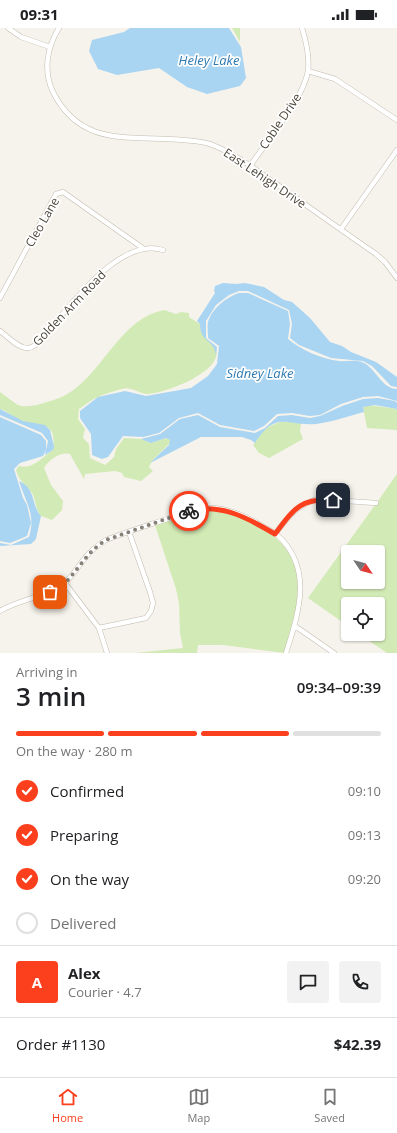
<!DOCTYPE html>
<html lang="en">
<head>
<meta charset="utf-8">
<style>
	:root { --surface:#fff; --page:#f2f2f2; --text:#202124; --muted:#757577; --line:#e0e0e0; --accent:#fc3f1d }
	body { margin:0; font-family:"Open Sans",sans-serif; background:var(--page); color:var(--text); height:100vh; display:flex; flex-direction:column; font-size:15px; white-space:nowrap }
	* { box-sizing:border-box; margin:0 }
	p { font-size:13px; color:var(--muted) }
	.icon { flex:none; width:22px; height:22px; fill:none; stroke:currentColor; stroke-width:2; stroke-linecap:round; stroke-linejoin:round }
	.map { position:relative; height:625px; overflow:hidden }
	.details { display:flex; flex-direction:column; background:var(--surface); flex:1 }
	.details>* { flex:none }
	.needle { width:26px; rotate:125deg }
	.buttons { position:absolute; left:341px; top:517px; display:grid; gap:8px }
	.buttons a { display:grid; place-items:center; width:44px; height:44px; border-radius:4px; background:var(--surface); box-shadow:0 1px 3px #0004; font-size:20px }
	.pin { position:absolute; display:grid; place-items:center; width:34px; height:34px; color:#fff; margin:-17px; border-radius:8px; box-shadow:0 2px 6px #0006 }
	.courier { position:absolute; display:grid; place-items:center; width:40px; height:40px; margin:-20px; border:3px solid #fc3f1d; border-radius:50%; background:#fff; color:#222; box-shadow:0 1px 5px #0007 }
	.overview em { font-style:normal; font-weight:600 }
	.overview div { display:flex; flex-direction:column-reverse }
	.overview { display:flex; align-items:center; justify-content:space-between; height:68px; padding:0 16px }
	h1 { font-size:26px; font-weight:600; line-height:30px }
	.bar { display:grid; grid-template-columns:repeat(4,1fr); gap:6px 4px; align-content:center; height:48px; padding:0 16px }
	.bar i { height:5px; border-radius:3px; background:var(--line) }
	.bar .on { background:var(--accent) }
	.bar p { grid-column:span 4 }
	.line { display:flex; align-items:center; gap:10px; padding:0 16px; border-top:1px solid var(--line) }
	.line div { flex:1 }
	.round { display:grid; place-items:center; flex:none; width:42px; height:42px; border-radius:4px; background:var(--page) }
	ol { padding:0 16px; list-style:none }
	li { display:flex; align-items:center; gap:12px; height:44px }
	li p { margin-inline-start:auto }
	li .icon { padding:4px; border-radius:50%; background:var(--accent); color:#fff; stroke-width:4 }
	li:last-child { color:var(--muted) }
	li i { width:22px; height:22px; border:2px solid var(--line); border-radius:50% }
	.status { display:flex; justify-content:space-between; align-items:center; height:28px; padding:0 20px; background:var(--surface); direction:ltr }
	.status svg { height:11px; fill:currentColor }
	.dock { display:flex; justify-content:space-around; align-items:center; height:56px; border-top:1px solid var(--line); background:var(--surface); font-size:11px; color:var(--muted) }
	.dock a { display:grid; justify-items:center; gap:2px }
	.dock .on { color:var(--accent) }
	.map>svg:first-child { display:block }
	.green { fill:#d2eab5; fill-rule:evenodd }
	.water { fill:#a9d4f2 }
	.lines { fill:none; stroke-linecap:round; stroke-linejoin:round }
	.street-casing { stroke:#c2bbae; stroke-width:5.5 }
	.street { stroke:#fff; stroke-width:4.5 }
	.done { stroke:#878178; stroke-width:4; stroke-dasharray:0 7.2 }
	.route { stroke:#fc3f1d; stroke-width:5 }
	.labels { text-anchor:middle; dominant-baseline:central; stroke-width:3.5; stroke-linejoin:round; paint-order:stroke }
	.street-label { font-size:12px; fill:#4b4439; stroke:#fff }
	.water-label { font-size:13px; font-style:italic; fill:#2e7ab2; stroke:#fff }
</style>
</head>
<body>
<div class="status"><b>09:31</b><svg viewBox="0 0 49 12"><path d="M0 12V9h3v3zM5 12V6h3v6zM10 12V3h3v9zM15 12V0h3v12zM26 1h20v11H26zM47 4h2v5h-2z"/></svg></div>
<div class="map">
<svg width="397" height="625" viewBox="0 0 397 625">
	<rect width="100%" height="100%" fill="#f6f3ec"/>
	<path class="green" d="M232 0H240V14Z
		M164 282 176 286 181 284 189 285V289L200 296C200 314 220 315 216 329 211 347 166 365 148 366 139 366 131 358 122 361 101 367 97 368 79 381L78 391 85 401 83 410 89 416 90 430 105 437 114 429 116 421 124 410 141 411 151 415 166 410 170 412V415L152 433 149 439 153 443 141 453 124 449 122 445 115 443 85 446 84 451 70 426C61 423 48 432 44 440L51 457 63 473 62 482 52 492 41 488C35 481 36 472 32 465 25 454 20 456 16 442L19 438C33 442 42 429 53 422 57 392 42 400 22 393 14 390 8 383 0 381V364C6 368 11 373 18 377 25 380 37 377 44 375 54 372 64 369 72 363 105 340 122 290 164 282Z
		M369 377 397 381V402L367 400 363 379Z
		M285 393 301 395 300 403 303 411 269 430 259 425 253 417C263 402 267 397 285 393Z
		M397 446V625H387L359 606H378V576H348V598L308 570 375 477H378V473ZM348 524H378V554H348Z
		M202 482C245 483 300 511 299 560 299 582 290 604 284 625L223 617H198L197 625H135L183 620 180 605 179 575 176 561 155 497Z"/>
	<path class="water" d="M130 0H229L241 19 246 50 240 58 207 66 187 59 159 40 117 47 98 41 89 23 92 12 124 4Z
		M223 255 236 256 245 255 264 259 284 272 292 274 310 290 330 314 342 318 351 324 376 334 397 349V359L391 358 372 338 363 333 331 330 299 317 290 310 292 296 289 282 248 263H239L229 267 216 277 206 293V310L217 319 216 328C215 311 200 315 200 296L197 293 215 265 214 263 215 258Z
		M239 265H248L288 283 290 296 288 311C301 322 322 331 339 333 347 334 356 331 364 335 376 341 382 361 397 361V373L378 368 363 369 341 376 320 387 310 388 292 385 277 386 264 398 254 403 220 397 198 385 179 390 159 405 143 409 123 408 108 429 102 431 92 427 91 406 80 390V383L98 369 125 363 146 368 191 360 208 348 217 336 219 318 208 310C208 305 207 298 208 294 212 280 227 269 239 265Z
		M378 370 395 373 397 375V381L375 377 363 379 364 384C349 388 332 394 316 396 287 399 277 381 255 415L251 412 242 409H201L150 435 169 417 170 412 166 410 151 415 141 411 160 406 180 391 198 387 220 399 255 405 265 400 278 388 292 387 310 390 320 388 342 378 363 371Z
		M0 381 23 393 45 397 50 402 54 418 53 422 45 427 48 413 42 405 0 387Z
		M0 389 41 407 46 413V422L43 428 20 435 14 441 23 470 27 477 31 495 27 508 10 515 0 513Z
		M19 453C36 460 31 477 41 488L36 511 31 516 0 518V515L11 517 29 509C36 487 26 475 19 453Z"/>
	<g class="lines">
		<defs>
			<path id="street" d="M8 0 21 9 50 19
				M59 0C47 19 43 43 53 64 81 120 130 107 183 112 193 113 205 113 215 118 239 128 260 145 282 160 313 182 344 204 376 226L385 234 397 250
				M308 43 335 51 397 92
				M250 138C267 113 303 72 308 43 310 28 306 13 302 0
				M341 201 397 122
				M0 270 56 166 63 164 144 221
				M0 303C7 308 19 321 28 320 38 319 46 305 52 298 76 271 122 209 163 222
				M275 506C287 490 297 476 318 471L376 475
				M65 555 99 600 107 625
				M0 583C20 571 44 570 63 556 72 550 78 538 85 530 91 522 98 517 106 512 126 504 146 498 167 491 178 487 190 481 202 480 220 478 241 486 257 495 263 499 270 502 276 506 314 539 299 584 286 625
				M295 598 334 625
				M99 600 146 590 151 583 153 575 150 564 129 504"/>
		</defs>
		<use href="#street" class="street-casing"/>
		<use href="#street" class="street"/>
	</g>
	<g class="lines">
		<path class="done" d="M50 564C55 561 62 558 66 554 80 539 88 523 106 512L189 483"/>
		<path class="route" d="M189 483C221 475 248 490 275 506 294 481 300 470 333 472"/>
	</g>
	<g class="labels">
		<g class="street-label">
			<text transform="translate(280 93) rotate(-56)">Coble Drive</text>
			<text transform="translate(265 150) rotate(34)">East Lehigh Drive</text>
			<text transform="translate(42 194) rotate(-60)">Cleo Lane</text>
			<text transform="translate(69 280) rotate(-46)">Golden Arm Road</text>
		</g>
		<g class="water-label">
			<text x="209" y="32">Heley Lake</text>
			<text x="260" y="345">Sidney Lake</text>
		</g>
	</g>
</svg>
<div class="buttons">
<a><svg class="needle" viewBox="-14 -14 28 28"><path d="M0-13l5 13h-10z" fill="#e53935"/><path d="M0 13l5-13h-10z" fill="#757577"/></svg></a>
<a><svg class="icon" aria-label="locate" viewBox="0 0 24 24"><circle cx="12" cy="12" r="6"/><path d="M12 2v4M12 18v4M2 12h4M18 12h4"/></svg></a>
</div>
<div class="pin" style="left:50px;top:564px;background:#ea580c"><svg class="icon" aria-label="bag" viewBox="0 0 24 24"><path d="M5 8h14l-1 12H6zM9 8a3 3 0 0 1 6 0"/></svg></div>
<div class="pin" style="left:333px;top:472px;background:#1f2937"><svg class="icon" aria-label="home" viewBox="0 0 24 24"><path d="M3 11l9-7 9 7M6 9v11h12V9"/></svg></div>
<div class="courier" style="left:189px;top:483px"><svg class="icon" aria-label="bike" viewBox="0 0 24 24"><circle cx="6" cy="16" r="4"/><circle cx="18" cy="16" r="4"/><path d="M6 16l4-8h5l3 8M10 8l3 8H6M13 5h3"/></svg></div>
</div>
<section class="details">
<div class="overview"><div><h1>3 min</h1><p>Arriving in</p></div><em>09:34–09:39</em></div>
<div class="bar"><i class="on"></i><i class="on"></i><i class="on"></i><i></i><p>On the way · 280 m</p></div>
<ol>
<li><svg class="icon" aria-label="check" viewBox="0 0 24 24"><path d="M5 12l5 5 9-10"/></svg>Confirmed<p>09:10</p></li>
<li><svg class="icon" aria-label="check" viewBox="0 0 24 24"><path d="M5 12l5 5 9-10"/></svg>Preparing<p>09:13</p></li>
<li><svg class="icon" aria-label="check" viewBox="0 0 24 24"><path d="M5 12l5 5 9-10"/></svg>On the way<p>09:20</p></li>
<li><i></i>Delivered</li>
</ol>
<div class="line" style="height:72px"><b class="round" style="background:var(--accent);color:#fff">A</b><div><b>Alex</b><p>Courier · 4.7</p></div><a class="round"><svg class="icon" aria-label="chat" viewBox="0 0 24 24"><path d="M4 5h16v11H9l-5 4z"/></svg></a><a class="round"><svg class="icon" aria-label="phone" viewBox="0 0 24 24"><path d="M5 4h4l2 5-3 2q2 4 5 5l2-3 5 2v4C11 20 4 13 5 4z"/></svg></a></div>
<div class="line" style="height:52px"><div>Order #1130</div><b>$42.39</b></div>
</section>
<nav class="dock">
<a class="on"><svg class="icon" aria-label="home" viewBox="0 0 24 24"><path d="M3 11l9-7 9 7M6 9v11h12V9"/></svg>Home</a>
<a><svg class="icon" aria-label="map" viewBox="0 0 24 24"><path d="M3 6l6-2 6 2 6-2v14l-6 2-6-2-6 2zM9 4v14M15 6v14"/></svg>Map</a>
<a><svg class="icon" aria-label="saved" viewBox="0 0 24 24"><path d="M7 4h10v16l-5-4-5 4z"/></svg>Saved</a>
</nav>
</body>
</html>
